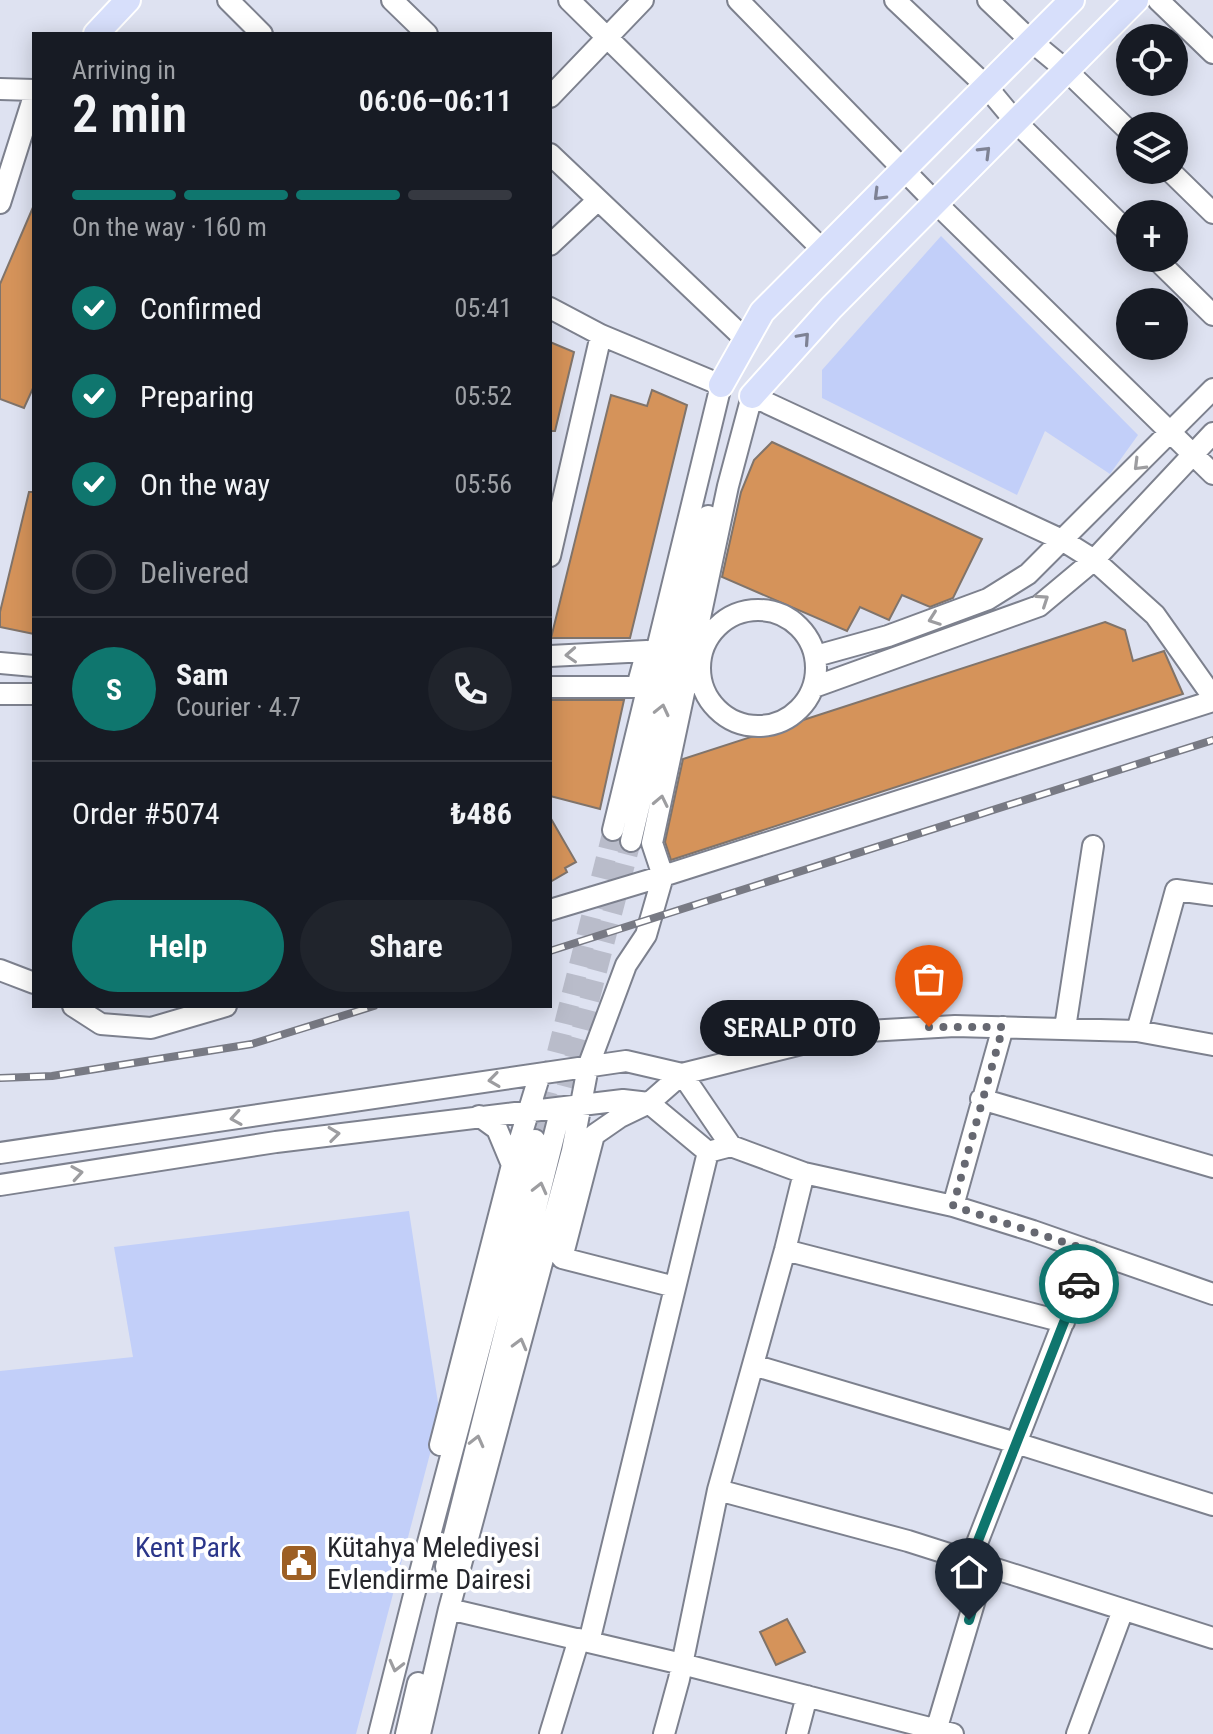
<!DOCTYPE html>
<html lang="en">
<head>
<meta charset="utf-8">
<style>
	:root { --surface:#171b24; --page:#20242c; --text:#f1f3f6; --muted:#9ea1a6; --line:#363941; --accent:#0f766e }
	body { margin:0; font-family:"Roboto Condensed",sans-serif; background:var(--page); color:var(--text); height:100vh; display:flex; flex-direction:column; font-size:30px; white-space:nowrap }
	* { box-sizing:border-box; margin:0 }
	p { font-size:26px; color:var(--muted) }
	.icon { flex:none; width:44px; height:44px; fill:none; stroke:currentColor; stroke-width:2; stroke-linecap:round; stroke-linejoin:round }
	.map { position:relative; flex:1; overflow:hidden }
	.details { position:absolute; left:32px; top:32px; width:520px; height:976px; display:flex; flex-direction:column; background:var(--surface); border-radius:0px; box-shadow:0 4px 20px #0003 }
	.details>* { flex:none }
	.buttons { position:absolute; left:1116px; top:24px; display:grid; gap:16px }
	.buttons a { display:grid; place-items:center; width:72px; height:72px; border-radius:50%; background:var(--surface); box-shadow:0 4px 20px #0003; font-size:40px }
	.pin { position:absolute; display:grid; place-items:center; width:68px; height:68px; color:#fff; margin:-82px -34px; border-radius:50% 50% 50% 0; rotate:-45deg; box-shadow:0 0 8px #0007 }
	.pin .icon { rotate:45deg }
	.courier { position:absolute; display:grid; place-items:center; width:80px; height:80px; margin:-40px; border:6px solid #0f766e; border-radius:50%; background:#fff; color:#222; box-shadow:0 2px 10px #0007 }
	.bubble { position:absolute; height:56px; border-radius:28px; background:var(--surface); box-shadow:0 4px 20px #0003; font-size:26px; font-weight:600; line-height:56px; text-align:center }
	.overview em { font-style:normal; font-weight:600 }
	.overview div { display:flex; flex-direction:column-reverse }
	.overview { display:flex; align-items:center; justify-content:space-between; height:136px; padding:0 40px }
	h1 { font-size:52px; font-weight:600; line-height:60px }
	.bar { display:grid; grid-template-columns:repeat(4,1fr); gap:12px 8px; align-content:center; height:96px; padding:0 40px }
	.bar i { height:10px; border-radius:6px; background:var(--line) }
	.bar .on { background:var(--accent) }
	.bar p { grid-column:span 4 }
	.line { display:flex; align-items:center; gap:20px; padding:0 40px; border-top:2px solid var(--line) }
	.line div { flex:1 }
	.round { display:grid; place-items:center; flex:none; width:84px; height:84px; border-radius:42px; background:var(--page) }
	ol { padding:0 40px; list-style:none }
	li { display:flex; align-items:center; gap:24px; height:88px }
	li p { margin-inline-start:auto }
	li .icon { padding:8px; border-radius:50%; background:var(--accent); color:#fff; stroke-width:4 }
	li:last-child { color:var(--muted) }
	li i { width:44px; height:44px; border:4px solid var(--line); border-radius:50% }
	.action { display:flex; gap:16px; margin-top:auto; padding:16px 40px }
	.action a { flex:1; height:92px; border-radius:48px; background:var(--accent); color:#fff; font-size:32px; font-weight:600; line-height:92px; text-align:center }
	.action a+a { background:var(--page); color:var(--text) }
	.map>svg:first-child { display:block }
	.green { fill:#c2cff9 }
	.building { fill:#d5935a; stroke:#80746b; stroke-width:2 }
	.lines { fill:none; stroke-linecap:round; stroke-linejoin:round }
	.minor-tunnel { stroke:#b9bcca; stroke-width:20; stroke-dasharray:20 10; stroke-linecap:butt }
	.minor-casing { stroke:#7d818e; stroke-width:24 }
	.major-casing { stroke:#fff; stroke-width:28 }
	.minor { stroke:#fff; stroke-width:20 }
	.major { stroke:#d7dffb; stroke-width:24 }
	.rail-casing { stroke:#787a84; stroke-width:8 }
	.rail { stroke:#fff; stroke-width:5; stroke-dasharray:15; stroke-linecap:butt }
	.oneway { stroke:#7e8294 }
	.oneway2 { stroke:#9d9da0 }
	.done { stroke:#666871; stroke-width:8; stroke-dasharray:0 14.4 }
	.route { stroke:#0f766e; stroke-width:10 }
	.labels { text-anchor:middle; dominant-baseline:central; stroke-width:8; stroke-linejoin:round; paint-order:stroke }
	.park-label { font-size:28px; fill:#2b3689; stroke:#fff }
	.poi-label { font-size:28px; fill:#25262c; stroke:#fff; text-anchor:start }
</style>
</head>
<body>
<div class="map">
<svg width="1213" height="1734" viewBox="0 0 1213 1734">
	<rect width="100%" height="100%" fill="#dee2f1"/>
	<path class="green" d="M941 236 1138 435 1110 474 1045 431 1017 495 822 398V370Z
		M409 1211 440 1416 356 1734H0V1371L133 1357 114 1247Z"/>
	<path class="building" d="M34 205V386L24 408 0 399V284Z
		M550 342 574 352 555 431H550Z
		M652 390 687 405 630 638H551L611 395 647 406Z
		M772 442 982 539 953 598 930 607 902 595 889 620 860 607 847 631 722 577 741 492 754 460Z
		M29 492H34V634L0 627V612Z
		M1105 622 1125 630 1133 661 1164 651 1183 694 671 860 665 842 683 759Z
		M550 700H624L600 809 550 796Z
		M550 817 576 862 565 868 567 872 550 882Z
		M787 1619 805 1652 776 1665 760 1632Z"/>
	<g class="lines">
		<path class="minor-tunnel" d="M559 1116 631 841
			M535 1140 613 830"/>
		<defs>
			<path id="minor" d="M228 0 262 34
				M392 0 427 34
				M569 0 823 250
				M738 0 935 202 1213 474
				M895 0 986 86 1016 122 1130 234
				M988 0 1031 41 1066 70 1130 132
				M1158 0 1213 53
				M0 89 34 90
				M550 97 643 0
				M550 154 745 339
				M1169 170 1213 213
				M0 203 34 96
				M550 245 598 200
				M1155 258 1213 315
				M550 308 601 335 721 385
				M752 396 1062 540 1094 560 1155 615 1213 697
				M550 556 601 335
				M700 668a58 58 0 1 1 116 0a58 58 0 1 1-116 0Z
				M550 656 647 651
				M816 656 888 636 988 599 1028 574 1213 389
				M0 663 34 666
				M550 687H637L643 665
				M814 687 1039 606 1094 560 1213 433
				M0 694H34
				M613 830 721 385
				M631 841 708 516
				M550 910 663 876 1213 701
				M0 970 34 983
				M73 1006 101 1024 151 1028 226 1006
				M1065 1028 1093 846
				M1137 1031 1176 890 1213 895
				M981 1099 1213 1167
				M708 1152 731 1146 804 1173 953 1206 1033 1231 1213 1294
				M0 1153 626 1061 682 1074 850 1032 955 1026 1137 1031 1213 1045
				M512 1165 540 1074
				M0 1185 276 1142 623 1100 649 1103 708 1152
				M953 1206 1003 1027
				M785 1250 1064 1322
				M675 1287 562 1258 594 1135 620 1117 649 1103 682 1074 731 1146
				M753 1365 1016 1443 1213 1505
				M440 1445 512 1165 497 1129 479 1116
				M718 1490 908 1541 1213 1638
				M970 1561 1091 1251
				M446 1567 559 1116
				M449 1609 682 1664 953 1734
				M589 1642 708 1152
				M379 1734 413 1599 535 1140
				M406 1734 418 1683
				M420 1734 449 1609 572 1151 588 1067 626 965 646 935 663 876 652 843 728 486 752 396
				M550 1734 579 1639
				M664 1734 679 1679 718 1490 785 1250 804 1173
				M797 1734 807 1696
				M935 1734 985 1566
				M1077 1734 1123 1610"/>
			<path id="major" d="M96 34 128 0
				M721 385 762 312 1072 0
				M752 396 831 308 1136 0"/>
		</defs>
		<use href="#minor" class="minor-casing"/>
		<use href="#major" class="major-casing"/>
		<use href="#minor" class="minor"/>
		<use href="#major" class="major"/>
		<defs>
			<path id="rail" d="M550 951 1213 740
				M0 1078 52 1076 252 1044 374 1006"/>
		</defs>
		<use href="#rail" class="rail-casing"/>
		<use href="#rail" class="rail"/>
	</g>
	<defs><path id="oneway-chevron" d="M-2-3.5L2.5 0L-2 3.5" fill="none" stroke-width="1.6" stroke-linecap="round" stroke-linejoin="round" transform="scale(2)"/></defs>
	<g class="oneway">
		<use href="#oneway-chevron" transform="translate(985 152) rotate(-45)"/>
		<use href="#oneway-chevron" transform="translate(879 195) rotate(135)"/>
		<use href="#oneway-chevron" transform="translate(804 338) rotate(-48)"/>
	</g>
	<g class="oneway2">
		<use href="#oneway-chevron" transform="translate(1139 465) rotate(135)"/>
		<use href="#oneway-chevron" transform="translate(1043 600) rotate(-34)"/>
		<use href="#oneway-chevron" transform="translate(934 619) rotate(160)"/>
		<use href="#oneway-chevron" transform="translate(571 655) rotate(177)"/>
		<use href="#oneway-chevron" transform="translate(662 710) rotate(-77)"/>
		<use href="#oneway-chevron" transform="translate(661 801) rotate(-78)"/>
		<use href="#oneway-chevron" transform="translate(494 1080) rotate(172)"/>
		<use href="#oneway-chevron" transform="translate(236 1118) rotate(171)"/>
		<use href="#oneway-chevron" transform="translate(334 1134) rotate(-7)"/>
		<use href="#oneway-chevron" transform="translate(77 1173) rotate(-9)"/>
		<use href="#oneway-chevron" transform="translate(540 1188) rotate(-76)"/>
		<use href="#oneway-chevron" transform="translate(520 1344) rotate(-75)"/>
		<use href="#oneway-chevron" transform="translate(477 1441) rotate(-76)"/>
		<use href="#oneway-chevron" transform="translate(396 1666) rotate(104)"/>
	</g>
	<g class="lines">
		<path class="done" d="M929 1027H1003L953 1206 1091 1251 1079 1284"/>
		<path class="route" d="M969 1620 985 1566 970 1561 1079 1284"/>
	</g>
	<defs>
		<symbol id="civic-square" viewBox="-11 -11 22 22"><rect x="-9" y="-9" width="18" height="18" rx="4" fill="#9d5f24" stroke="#fff"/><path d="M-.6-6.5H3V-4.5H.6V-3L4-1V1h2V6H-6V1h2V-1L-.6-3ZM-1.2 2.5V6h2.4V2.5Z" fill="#fff"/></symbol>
	</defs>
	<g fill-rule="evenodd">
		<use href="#civic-square" x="277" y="1541" width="44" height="44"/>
	</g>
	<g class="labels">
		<g class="park-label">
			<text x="188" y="1547">Kent Park</text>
		</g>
		<g class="poi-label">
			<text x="327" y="1547">Kütahya Melediyesi<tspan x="327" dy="32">Evlendirme Dairesi</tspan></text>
		</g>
	</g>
</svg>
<div class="buttons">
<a><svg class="icon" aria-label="locate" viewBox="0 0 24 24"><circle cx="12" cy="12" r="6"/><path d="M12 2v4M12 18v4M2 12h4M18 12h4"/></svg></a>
<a><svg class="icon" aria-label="layers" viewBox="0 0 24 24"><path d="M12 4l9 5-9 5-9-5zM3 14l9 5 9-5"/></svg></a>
<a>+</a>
<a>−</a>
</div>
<div class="pin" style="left:929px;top:1027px;background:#ea580c"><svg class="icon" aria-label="bag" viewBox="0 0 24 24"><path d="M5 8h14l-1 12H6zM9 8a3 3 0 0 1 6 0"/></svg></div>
<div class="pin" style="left:969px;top:1620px;background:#1f2937"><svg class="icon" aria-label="home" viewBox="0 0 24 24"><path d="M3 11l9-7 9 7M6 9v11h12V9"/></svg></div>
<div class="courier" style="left:1079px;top:1284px"><svg class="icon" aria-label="car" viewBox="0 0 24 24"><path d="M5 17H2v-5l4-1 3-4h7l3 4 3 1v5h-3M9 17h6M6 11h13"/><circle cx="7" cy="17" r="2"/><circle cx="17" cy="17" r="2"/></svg></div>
<div class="bubble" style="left:700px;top:1000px;width:180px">SERALP OTO</div>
<section class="details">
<div class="overview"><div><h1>2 min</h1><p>Arriving in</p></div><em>06:06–06:11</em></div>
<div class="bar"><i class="on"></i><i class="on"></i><i class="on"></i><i></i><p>On the way · 160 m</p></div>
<ol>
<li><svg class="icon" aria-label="check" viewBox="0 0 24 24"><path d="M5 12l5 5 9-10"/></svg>Confirmed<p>05:41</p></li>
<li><svg class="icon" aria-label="check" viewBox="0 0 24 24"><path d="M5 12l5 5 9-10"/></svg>Preparing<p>05:52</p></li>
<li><svg class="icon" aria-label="check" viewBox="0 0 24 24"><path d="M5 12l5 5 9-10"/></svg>On the way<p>05:56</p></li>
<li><i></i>Delivered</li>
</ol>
<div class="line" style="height:144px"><b class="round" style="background:var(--accent);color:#fff">S</b><div><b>Sam</b><p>Courier · 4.7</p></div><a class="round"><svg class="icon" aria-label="phone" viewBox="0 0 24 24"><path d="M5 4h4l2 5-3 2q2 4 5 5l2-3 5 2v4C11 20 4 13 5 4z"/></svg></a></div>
<div class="line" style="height:104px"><div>Order #5074</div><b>₺486</b></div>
<div class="action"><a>Help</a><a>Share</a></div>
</section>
</div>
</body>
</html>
